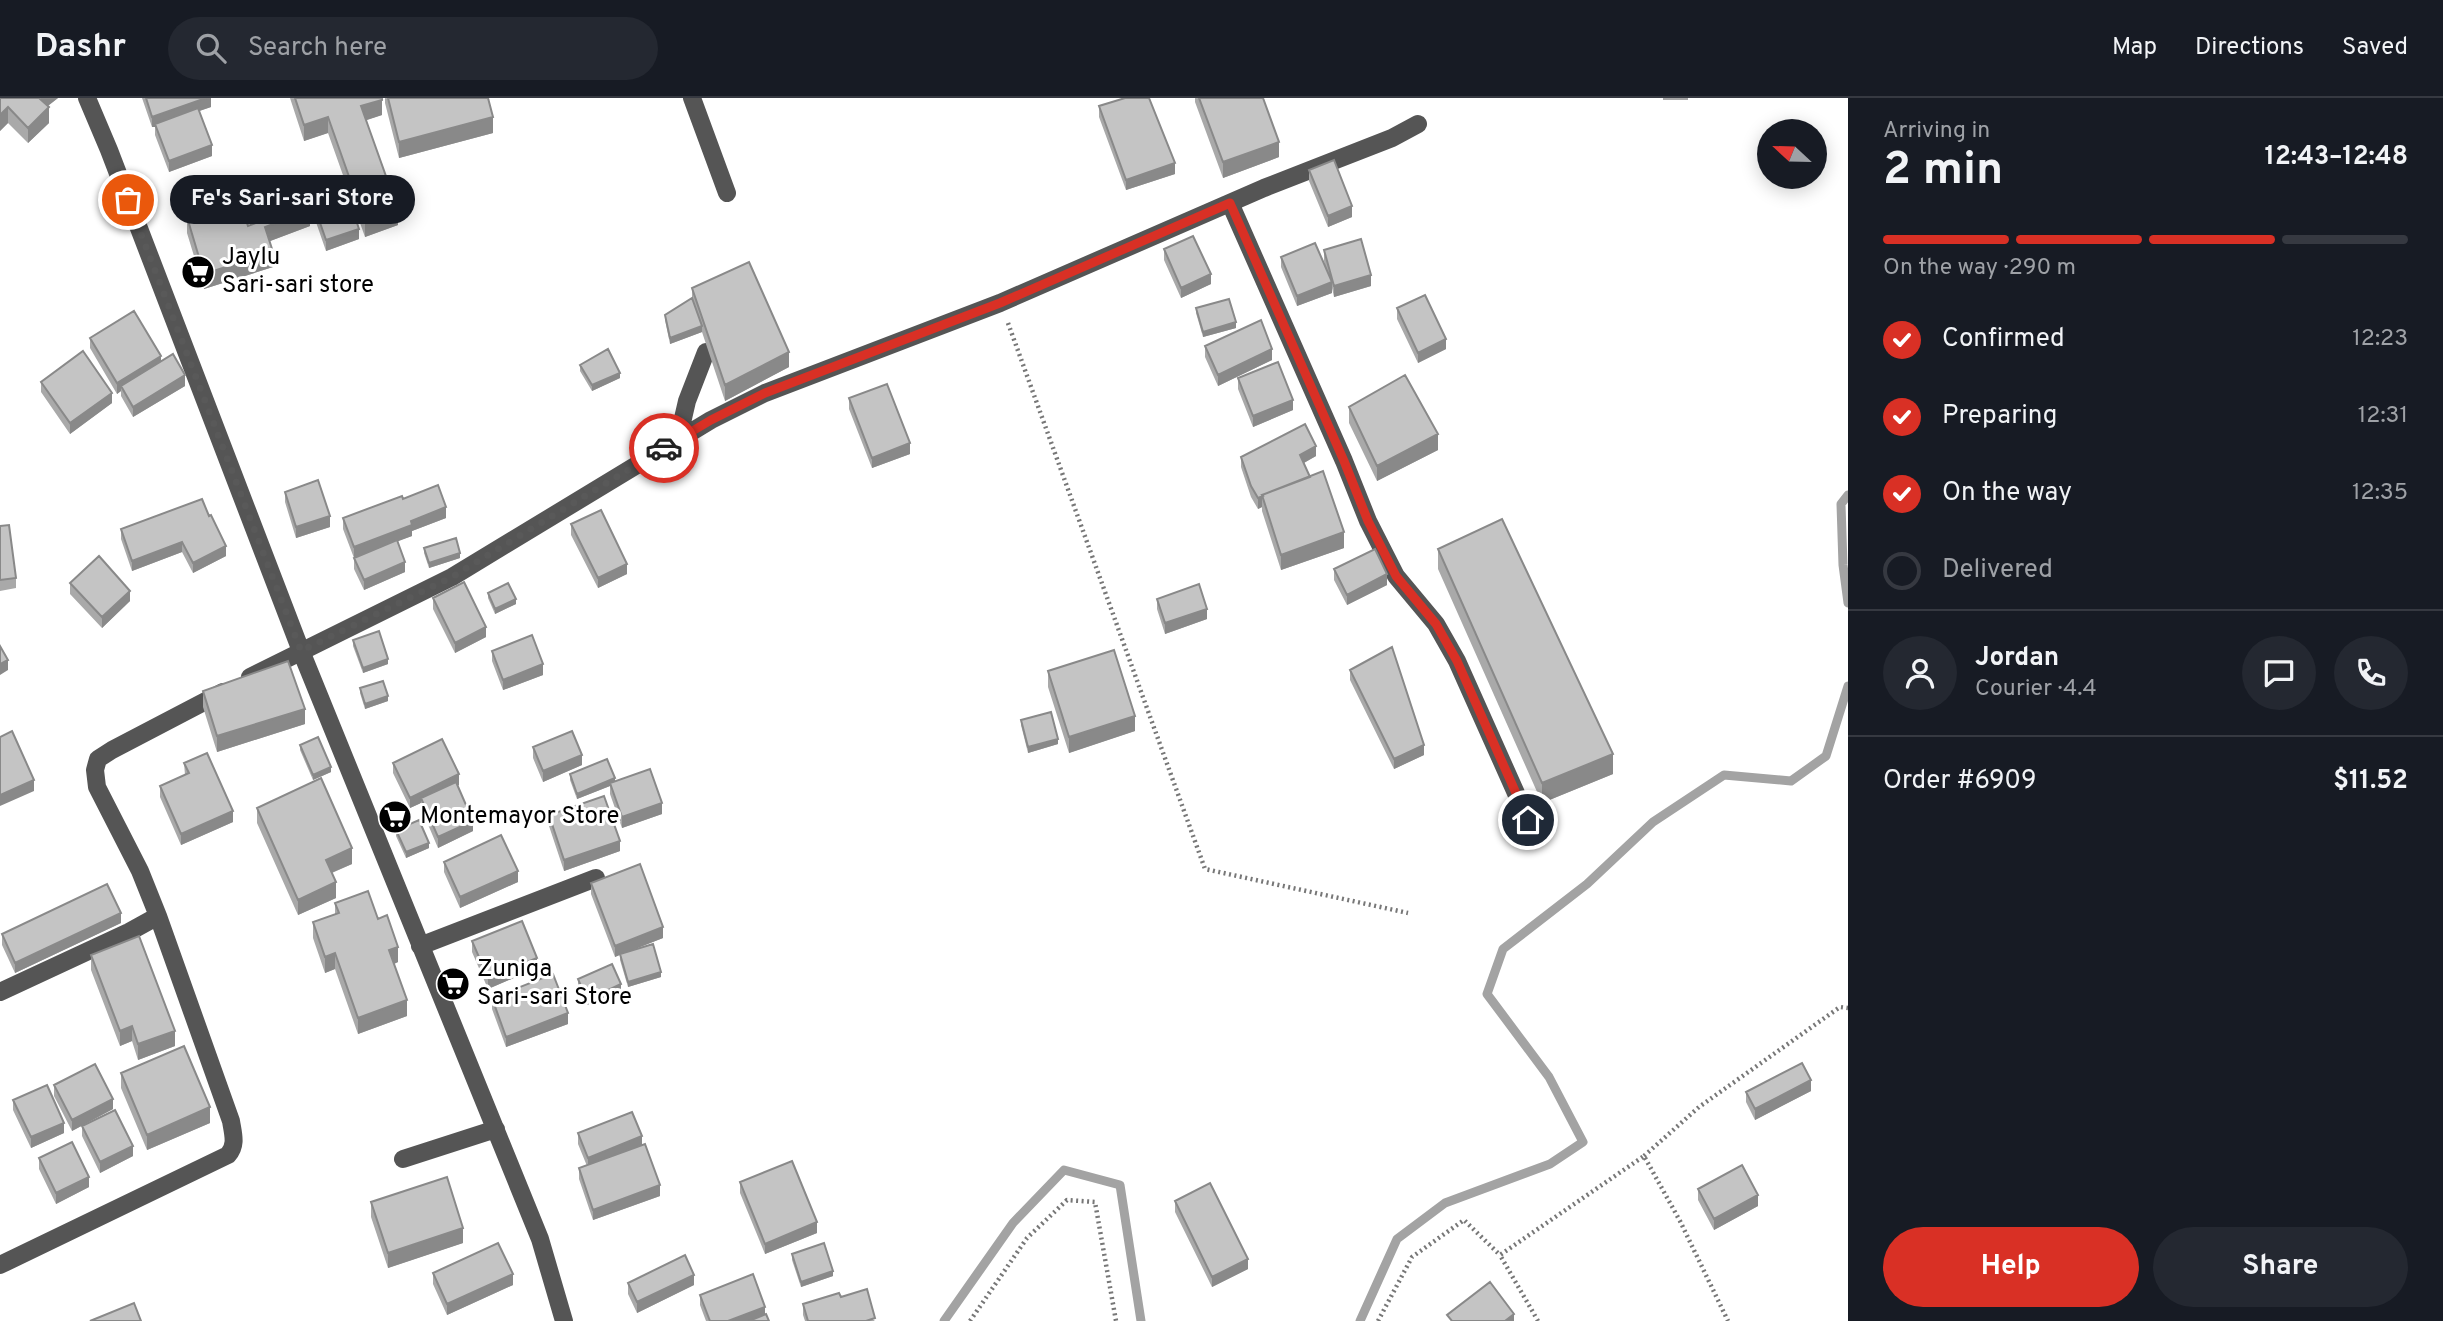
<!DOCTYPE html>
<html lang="en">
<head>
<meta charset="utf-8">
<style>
	:root { --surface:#171b24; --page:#242831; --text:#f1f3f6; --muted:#9ea1a6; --line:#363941; --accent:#d93025 }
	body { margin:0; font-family:Overpass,sans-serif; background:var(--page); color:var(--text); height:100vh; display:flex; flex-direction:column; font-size:26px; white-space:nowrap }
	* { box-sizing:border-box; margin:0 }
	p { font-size:23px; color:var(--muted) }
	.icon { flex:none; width:38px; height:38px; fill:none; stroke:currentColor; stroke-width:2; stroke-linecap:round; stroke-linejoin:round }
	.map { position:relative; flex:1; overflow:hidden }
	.sheet { display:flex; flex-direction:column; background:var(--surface); width:595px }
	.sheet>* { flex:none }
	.needle { width:46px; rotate:292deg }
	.controls { position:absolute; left:1757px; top:21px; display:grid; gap:14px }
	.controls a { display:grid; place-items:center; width:70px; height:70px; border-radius:50%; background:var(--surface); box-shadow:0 4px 18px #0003; font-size:35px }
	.pin { position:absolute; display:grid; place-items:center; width:60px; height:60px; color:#fff; margin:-30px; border:4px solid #fff; border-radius:50%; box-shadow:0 2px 7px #0007 }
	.courier { position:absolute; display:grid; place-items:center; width:70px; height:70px; margin:-35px; border:5px solid #d93025; border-radius:50%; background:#fff; color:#222; box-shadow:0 2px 9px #0007 }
	.bubble { position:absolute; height:49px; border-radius:24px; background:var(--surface); box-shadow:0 4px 18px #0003; font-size:23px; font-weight:700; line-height:49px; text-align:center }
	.headline em { font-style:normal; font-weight:700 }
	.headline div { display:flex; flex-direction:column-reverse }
	.headline { display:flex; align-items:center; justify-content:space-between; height:119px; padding:0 35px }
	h1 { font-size:46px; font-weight:700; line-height:52px }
	.bar { display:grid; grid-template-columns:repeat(4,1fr); gap:10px 7px; align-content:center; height:84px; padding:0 35px }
	.bar i { height:9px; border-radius:5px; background:var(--line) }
	.bar .selected { background:var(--accent) }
	.bar p { grid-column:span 4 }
	.line { display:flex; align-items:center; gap:18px; padding:0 35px; border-top:2px solid var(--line) }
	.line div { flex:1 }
	.round { display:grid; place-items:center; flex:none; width:74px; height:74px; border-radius:37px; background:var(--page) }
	ol { padding:0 35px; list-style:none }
	li { display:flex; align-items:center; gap:21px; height:77px }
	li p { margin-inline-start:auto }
	li .icon { padding:7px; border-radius:50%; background:var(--accent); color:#fff; stroke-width:4 }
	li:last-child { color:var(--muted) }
	li i { width:38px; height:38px; border:4px solid var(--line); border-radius:50% }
	.primary-button { display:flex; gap:14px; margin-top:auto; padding:14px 35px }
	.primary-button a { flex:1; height:80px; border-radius:42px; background:var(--accent); color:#fff; font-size:28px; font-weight:700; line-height:80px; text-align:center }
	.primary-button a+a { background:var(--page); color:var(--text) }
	header { display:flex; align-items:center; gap:42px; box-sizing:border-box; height:98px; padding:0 35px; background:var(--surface); border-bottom:2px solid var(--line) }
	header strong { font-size:33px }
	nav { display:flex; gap:38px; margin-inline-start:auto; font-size:24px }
	.search { width:490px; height:63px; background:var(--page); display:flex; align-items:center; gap:18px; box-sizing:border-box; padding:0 24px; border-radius:38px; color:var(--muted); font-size:26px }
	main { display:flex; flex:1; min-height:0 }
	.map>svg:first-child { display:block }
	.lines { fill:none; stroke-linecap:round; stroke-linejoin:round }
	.stream { stroke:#a3a3a3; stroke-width:9 }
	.path { stroke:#777; stroke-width:4.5; stroke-dasharray:2 3.5; stroke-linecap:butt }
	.minor { stroke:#555; stroke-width:18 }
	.wall { fill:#a9a9a9 }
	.shaded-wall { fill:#898989 }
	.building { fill:#c4c4c4; stroke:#898989; stroke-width:2 }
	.done { stroke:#595959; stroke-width:7; stroke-dasharray:0 12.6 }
	.route { stroke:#d93025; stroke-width:9 }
	.labels { text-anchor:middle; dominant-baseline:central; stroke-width:6; stroke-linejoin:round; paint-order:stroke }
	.poi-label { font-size:24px; fill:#000; stroke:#fff; text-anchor:start }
</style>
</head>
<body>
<header>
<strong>Dashr</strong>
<div class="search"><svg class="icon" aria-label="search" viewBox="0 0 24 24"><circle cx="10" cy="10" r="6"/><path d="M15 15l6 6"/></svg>Search here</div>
<nav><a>Map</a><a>Directions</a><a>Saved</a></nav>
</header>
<main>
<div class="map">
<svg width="1848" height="1223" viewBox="0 0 1848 1223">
	<rect width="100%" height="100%" fill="#fff"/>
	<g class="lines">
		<path class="stream" d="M1848 397 1841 406 1843 467 1848 505
			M944 1223 1013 1125 1064 1072 1120 1087 1141 1223
			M1360 1223 1397 1141 1445 1105 1550 1066 1583 1044 1549 979 1487 896 1503 851 1587 786 1653 724 1724 677 1791 683 1826 658 1848 588"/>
		<path class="path" d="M1008 225 1205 771 1408 815
			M1644 1058 1699 1009 1840 909 1848 910
			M970 1223 1027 1140 1067 1102 1095 1104 1116 1223
			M1378 1223 1412 1159 1464 1122 1500 1157
			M1538 1223 1500 1157 1644 1058 1680 1123 1728 1223"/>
		<path class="minor" d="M87 0 109 52 301 553 540 1141 564 1223
			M692 0 727 95
			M1230 105 1344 363 1368 423 1396 478 1436 526 1457 563 1528 722
			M678 342 687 303 706 254
			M250 579 452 479 711 322 765 295 1000 205 1264 90 1392 40 1418 26
			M420 848 596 780
			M0 894 129 834 158 818
			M403 1061 496 1031
			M0 1167 228 1057C237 1047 233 1036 231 1023L158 818 140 773 97 689 95 672 98 661 112 652 223 594"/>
	</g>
	<path class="wall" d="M0 0H58L48 8 49 25 28 45 8 25 0 33Z
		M142 0H211V9L199 13 212 58 169 74 155 37V29H152Z
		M290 0H382V17L366 22 398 127 365 139 328 35 304 43Z
		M385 0H488L493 35 399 60 385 5Z
		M1195 0H1263L1279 59 1223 80 1195 4Z
		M1663 0H1688V2H1663Z
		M1099 8 1175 76 1126 92 1099 19Z
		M1309 72 1352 119 1328 129 1309 83Z
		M309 93 359 141 326 153 309 104Z
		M248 104 310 128 270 143 273 169 204 191 187 135V119L248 128 251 127 248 119Z
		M1164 151 1211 186 1181 200 1164 162Z
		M1324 152 1371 188 1334 199 1332 190V195L1297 208 1281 169V159L1326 172 1324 163Z
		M692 190 789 269 725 303 702 234 670 246 665 222V217L692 200Z
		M1196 210 1236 230 1203 239 1196 215Z
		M1397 210 1446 251 1418 265 1397 221Z
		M90 240 161 263 185 288 133 319 121 298V293L117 296 90 250Z
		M1205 248 1272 262 1218 288 1205 259Z
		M580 267 620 280 592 293 580 273Z
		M1238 280 1293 312 1253 329 1238 291Z
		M41 284 112 305 70 336 41 294Z
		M849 300 910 356 872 370 849 311Z
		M1349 309 1438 352 1377 383 1349 325Z
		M1316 358 1304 365 1344 450 1281 472 1262 413V409L1258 411 1251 399 1241 369V359Z
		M285 394 330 429 296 440 285 404Z
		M403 401 446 420 412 433V438L397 443 405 474 364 492 354 471V460L371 453 354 460 343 431V420Z
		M209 418 226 458 193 475 182 454 132 473 121 441V431Z
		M571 426 627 476 598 490 571 437Z
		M0 428 16 480V490L0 493Z
		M424 450 460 460 429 470 424 455Z
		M1438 451 1613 676 1542 705 1438 471Z
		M1334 471 1387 487 1347 507 1334 482Z
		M70 485 130 503 102 530 70 496Z
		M488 495 516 506 495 516 488 500Z
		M433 500 486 539 455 555 433 511Z
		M1157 501 1207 521 1165 536 1157 511Z
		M353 542 388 566 363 575 353 548Z
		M492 553 543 577 503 592 492 563Z
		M1350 572 1424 657 1394 671 1350 582Z
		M1048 573 1135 633 1069 655 1048 589Z
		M360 590 388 603 365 611 360 595Z
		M203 593 305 626 217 654 203 609Z
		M1021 622 1058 646 1028 655 1021 627Z
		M300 647 331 674 313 682 300 652Z
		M533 649 582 667 543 684 533 660Z
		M184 665 233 724 181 747 160 699V688L185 677Z
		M393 665 459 687H458L473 733 438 750 421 710V705L410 710 393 675Z
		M570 676 615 683 662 716 622 730 610 696V688L577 701 570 682Z
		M257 710 352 766 332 775 336 800 298 817 257 725Z
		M549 717 620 753 564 773 549 728Z
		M396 732 429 750 406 760 396 738Z
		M444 764 518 784 460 810 444 774Z
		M591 785 663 840 624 855 661 879 628 889 620 862V856L615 859 591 796Z
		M335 805 378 821 398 864 394 866 407 918 358 936 335 871 325 875 313 840V824L335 816Z
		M121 825 15 875 2 847V836Z
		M472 843 537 870 488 891 472 854Z
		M91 857 175 948 138 962 132 943 120 948 91 872Z
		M578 881 621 892 587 907 578 887Z
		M492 900 568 926 506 949 492 911Z
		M121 975 210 1025 147 1052 121 990Z
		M54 987 113 1011 72 1033 54 998Z
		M1811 993 1755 1022 1746 1004V994Z
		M13 1002 64 1035 31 1050 13 1012Z
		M82 1028 133 1058 100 1075 82 1038Z
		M578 1035 642 1047 660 1098 593 1122 579 1081V1070L587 1068 578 1046Z
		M39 1060 89 1089 56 1106 39 1071Z
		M740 1084 817 1135 765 1156 740 1095Z
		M1698 1091 1758 1108 1714 1132 1698 1102Z
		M1175 1103 1248 1171 1212 1189 1175 1114Z
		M371 1104 463 1145 388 1170 371 1119Z
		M792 1156 833 1178 801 1189 792 1162Z
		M433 1175 513 1187 447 1217 433 1186Z
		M628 1185 694 1187 637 1215 628 1196Z
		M700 1197 765 1216 769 1223H706L700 1207Z
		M841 1199 875 1223H805L803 1217V1206Z"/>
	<path class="shaded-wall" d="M41 0H58L41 13Z
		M206 0H211V9L156 28 155 26V29H152V19Z
		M382 2V17L361 24V8Z
		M8 9V25L0 33V17Z
		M49 9V25L28 45V30Z
		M328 19V35L304 43V27Z
		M493 19V35L399 60V44Z
		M1279 44V59L1223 80V64Z
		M212 47V58L169 74V63Z
		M1175 65V76L1126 92V82Z
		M1352 108V119L1328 129V118Z
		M310 112V128L265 145V129Z
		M398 112V127L365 139V124Z
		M359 131V141L326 153V142Z
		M273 154V169L204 191V176Z
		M1211 176V186L1181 200V190Z
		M1371 177V188L1334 199V188Z
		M1332 184V195L1297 208V198Z
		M1236 224V230L1203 239V234Z
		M702 228V234L670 246V240Z
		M1446 241V251L1418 265V255Z
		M1272 251V262L1218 288V277Z
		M789 254V269L725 303V287Z
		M161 258V269L121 288V293L117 296V285Z
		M620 275V280L592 293V287Z
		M185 277V288L133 319V309Z
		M112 295V305L70 336V325Z
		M1293 302V312L1253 329V318Z
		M1438 336V352L1377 383V368Z
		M910 345V356L872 370V360Z
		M1316 348V358L1300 367V357Z
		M1262 399V409L1258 411V400Z
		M446 409V420L412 433V438L354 460V449L411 423Z
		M330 418V429L296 440V429Z
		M1344 434V450L1281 472V457Z
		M182 444V454L132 473V463Z
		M226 448V458L193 475V465Z
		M460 455V460L429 470V465Z
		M405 464V474L364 492V482Z
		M627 466V476L598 490V480Z
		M1387 476V487L1347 507V497Z
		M130 493V503L102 530V519Z
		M516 501V506L495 516V511Z
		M1207 511V521L1165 536V525Z
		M486 529V539L455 555V545Z
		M388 561V566L363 575V570Z
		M8 562V572L0 577V566Z
		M543 566V577L503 592V582Z
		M388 598V603L365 611V606Z
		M305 611V626L217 654V638Z
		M1135 618V633L1069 655V639Z
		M1058 641V646L1028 655V649Z
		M1424 647V657L1394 671V661Z
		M1613 656V676L1542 705V685Z
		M582 657V667L543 684V673Z
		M331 669V674L313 682V677Z
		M459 676V687L423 704 421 700V705L410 710V700Z
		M615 680V686L610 685V688L577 701V696Z
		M34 682V693L0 708V697Z
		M662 705V716L622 730V719Z
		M233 713V724L181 747V736Z
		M473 723V733L438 750V739Z
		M620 743V753L564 773V762Z
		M429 745V750L406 760V754Z
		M352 750V766L326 777V762Z
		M518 773V784L460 810V799Z
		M336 784V800L298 817V802Z
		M121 815V825L15 875V865Z
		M663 829V840L615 859V848Z
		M398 849V864L389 868V852Z
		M335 855V871L325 875V859Z
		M537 860V870L488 891V880Z
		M661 874V879L628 889V884Z
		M621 886V892L587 907V902Z
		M407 902V918L358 936V920Z
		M568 915V926L506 949V939Z
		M132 928V943L120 948V933Z
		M175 933V948L138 962V946Z
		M1811 982V993L1755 1022V1011Z
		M113 1001V1011L72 1033V1022Z
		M210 1009V1025L147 1052V1037Z
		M64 1025V1035L31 1050V1039Z
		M642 1038V1049L588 1070V1060Z
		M133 1048V1058L100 1075V1064Z
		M89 1079V1089L56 1106V1095Z
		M660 1087V1098L593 1122V1112Z
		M1758 1097V1108L1714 1132V1121Z
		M817 1124V1135L765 1156V1146Z
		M463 1130V1145L388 1170V1155Z
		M1248 1161V1171L1212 1189V1179Z
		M833 1173V1178L801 1189V1184Z
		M513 1176V1187L447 1217V1206Z
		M694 1177V1187L637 1215V1204Z
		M765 1209V1219L755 1223H728Z
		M1514 1216V1223H1505Z"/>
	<path class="building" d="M0 0H39L49 9 28 30 8 9 0 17Z
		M146 0H206L152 19Z
		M295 0H382V2L361 8 398 112 365 124 328 19 304 27Z
		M388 0H488L493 19 399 44Z
		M1125 0H1149L1175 65 1126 82 1099 8Z
		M1199 0H1263L1279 44 1223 64Z
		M198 10 212 47 169 63 155 26Z
		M1334 62 1352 108 1328 118 1309 72Z
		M343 82 359 131 326 142 309 93Z
		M300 84 310 112 265 129 273 154 204 176 187 119 239 102 248 128 256 125 248 104Z
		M1193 138 1211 176 1181 190 1164 151Z
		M1361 141 1371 177 1334 188 1324 152Z
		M1315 145 1332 184 1297 198 1281 159Z
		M749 164 789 254 725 287 692 190Z
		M1425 197 1446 241 1418 255 1397 210Z
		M692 200 702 228 670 240 665 217Z
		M1229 201 1236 224 1203 234 1196 210Z
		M134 213 161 258 117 285 90 240Z
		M1261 222 1272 251 1218 277 1205 248Z
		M608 251 620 275 592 287 580 267Z
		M83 253 112 295 70 325 41 284Z
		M173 256 185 277 133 309 121 288Z
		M1278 264 1293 302 1253 318 1238 280Z
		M1405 277 1438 336 1377 368 1349 309Z
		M887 286 910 345 872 360 849 300Z
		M1305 326 1316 348 1300 357 1310 379 1262 397 1263 398 1258 400 1251 388 1241 359Z
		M1323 373 1344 434 1281 457 1262 397Z
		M318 382 330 418 296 429 285 394Z
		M438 387 446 409 411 423 412 427 354 449 343 420 402 398 403 401Z
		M202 401 209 418 211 417 226 448 193 465 182 444 132 463 121 431Z
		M601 412 627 466 598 480 571 426Z
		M1502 421 1613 656 1542 685 1438 451Z
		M9 427 16 480 0 482V428Z
		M456 440 460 455 429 465 424 450Z
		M397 442 405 464 364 482 354 460Z
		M1375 451 1387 476 1347 497 1334 471Z
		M99 458 130 493 102 519 70 485Z
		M464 484 486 529 455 545 433 500Z
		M508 485 516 501 495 511 488 495Z
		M1199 486 1207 511 1165 525 1157 501Z
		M379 533 388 561 363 570 353 542Z
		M532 537 543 566 503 582 492 553Z
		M0 548 8 562 0 566Z
		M1392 549 1424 647 1394 661 1350 572Z
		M1114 552 1135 618 1069 639 1048 573Z
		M288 563 305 611 217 638 203 593Z
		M383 583 388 598 365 606 360 590Z
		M1051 614 1058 641 1028 649 1021 622Z
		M12 633 34 682 0 697V639Z
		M572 633 582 657 543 673 533 649Z
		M318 639 331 669 313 677 300 647Z
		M442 641 459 676 410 700 393 665Z
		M207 655 233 713 181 736 160 688 189 675 184 665Z
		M607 661 615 680 577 696 570 676Z
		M650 671 662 705 622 719 610 685Z
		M321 680 352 750 326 762 336 784 298 802 257 710Z
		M456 684 473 723 438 739 421 700Z
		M604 698 620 743 564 762 549 717Z
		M419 722 429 745 406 754 396 732Z
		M501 737 518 773 460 799 444 764Z
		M640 766 663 829 615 848 591 785Z
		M107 786 121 815 15 865 2 836Z
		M368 793 378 821 387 817 398 849 389 852 407 902 358 920 335 855 325 859 313 824 339 815 335 805Z
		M522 823 537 860 488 880 472 843Z
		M139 838 175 933 138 946 132 928 120 933 91 857Z
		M653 846 661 874 628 884 620 856Z
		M612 866 621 886 587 902 578 881Z
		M553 876 568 915 506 939 492 900Z
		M184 948 210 1009 147 1037 121 975Z
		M1802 965 1811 982 1755 1011 1746 994Z
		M95 966 113 1001 72 1022 54 987Z
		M47 987 64 1025 31 1039 13 1002Z
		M115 1012 133 1048 100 1064 82 1028Z
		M632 1014 642 1038 588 1060 578 1035Z
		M72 1044 89 1079 56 1095 39 1060Z
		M645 1046 660 1087 593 1112 579 1070Z
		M792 1063 817 1124 765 1146 740 1084Z
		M1742 1067 1758 1097 1714 1121 1698 1091Z
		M447 1079 463 1130 388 1155 371 1104Z
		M1210 1085 1248 1161 1212 1179 1175 1103Z
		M498 1145 513 1176 447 1206 433 1175Z
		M824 1145 833 1173 801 1184 792 1156Z
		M685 1157 694 1177 637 1204 628 1185Z
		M753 1176 765 1209 728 1223H710L700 1197Z
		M1490 1184 1514 1216 1505 1223H1452L1447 1217Z
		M867 1191 875 1220 866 1223H808L803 1206 839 1195 841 1199Z
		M134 1205 141 1223H90Z
		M766 1216 769 1223H749Z"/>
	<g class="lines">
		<path class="done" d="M128 102 301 553 452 479 664 350"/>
		<path class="route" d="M664 350 711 322 765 295 1000 205 1230 105 1344 363 1368 423 1396 478 1436 526 1457 563 1528 722"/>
	</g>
	<defs>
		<symbol id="supermarket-disc" viewBox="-11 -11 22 22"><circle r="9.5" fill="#000" stroke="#fff"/><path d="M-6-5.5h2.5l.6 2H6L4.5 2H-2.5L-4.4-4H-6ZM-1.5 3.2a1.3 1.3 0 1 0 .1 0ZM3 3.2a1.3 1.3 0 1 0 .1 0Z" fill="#fff"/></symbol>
	</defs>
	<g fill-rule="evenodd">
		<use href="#supermarket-disc" x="179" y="155" width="38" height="38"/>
		<use href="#supermarket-disc" x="376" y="700" width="38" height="38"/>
		<use href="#supermarket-disc" x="434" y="867" width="38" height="38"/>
	</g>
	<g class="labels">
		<g class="poi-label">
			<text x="222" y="160">Jaylu<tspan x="222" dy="28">Sari-sari store</tspan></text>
			<text x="420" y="719">Montemayor Store</text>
			<text x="477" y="872">Zuniga<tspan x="477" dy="28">Sari-sari Store</tspan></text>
		</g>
	</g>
</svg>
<div class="controls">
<a><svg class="needle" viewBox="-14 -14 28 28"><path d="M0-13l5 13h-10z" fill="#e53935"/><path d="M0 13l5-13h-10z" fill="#9ea1a6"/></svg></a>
</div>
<div class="pin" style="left:128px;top:102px;background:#ea580c"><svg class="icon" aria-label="bag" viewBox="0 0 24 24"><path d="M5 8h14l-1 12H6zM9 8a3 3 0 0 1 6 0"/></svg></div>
<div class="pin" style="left:1528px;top:722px;background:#1f2937"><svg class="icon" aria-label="home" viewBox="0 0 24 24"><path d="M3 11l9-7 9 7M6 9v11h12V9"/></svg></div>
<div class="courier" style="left:664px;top:350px"><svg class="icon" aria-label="car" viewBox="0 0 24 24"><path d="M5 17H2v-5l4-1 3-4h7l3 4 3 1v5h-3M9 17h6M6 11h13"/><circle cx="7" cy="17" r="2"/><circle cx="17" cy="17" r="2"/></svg></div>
<div class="bubble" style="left:170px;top:77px;width:245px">Fe's Sari-sari Store</div>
</div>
<section class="sheet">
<div class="headline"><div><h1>2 min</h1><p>Arriving in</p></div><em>12:43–12:48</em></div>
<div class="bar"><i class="selected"></i><i class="selected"></i><i class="selected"></i><i></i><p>On the way · 290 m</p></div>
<ol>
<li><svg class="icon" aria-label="check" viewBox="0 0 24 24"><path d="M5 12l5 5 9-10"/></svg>Confirmed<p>12:23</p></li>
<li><svg class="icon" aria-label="check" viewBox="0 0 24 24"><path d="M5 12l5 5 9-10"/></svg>Preparing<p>12:31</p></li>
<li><svg class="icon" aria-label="check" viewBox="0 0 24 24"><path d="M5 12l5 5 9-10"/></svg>On the way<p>12:35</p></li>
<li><i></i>Delivered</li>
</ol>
<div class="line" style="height:126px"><a class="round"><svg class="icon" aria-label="person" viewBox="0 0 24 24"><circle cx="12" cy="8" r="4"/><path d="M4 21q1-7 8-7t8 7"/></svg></a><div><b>Jordan</b><p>Courier · 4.4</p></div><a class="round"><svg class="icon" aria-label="chat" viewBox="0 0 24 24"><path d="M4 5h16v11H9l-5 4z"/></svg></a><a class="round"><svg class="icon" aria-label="phone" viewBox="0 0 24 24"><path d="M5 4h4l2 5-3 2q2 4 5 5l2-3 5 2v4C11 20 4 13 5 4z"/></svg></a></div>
<div class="line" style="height:91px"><div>Order #6909</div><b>$11.52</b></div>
<div class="primary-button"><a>Help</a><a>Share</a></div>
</section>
</main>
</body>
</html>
